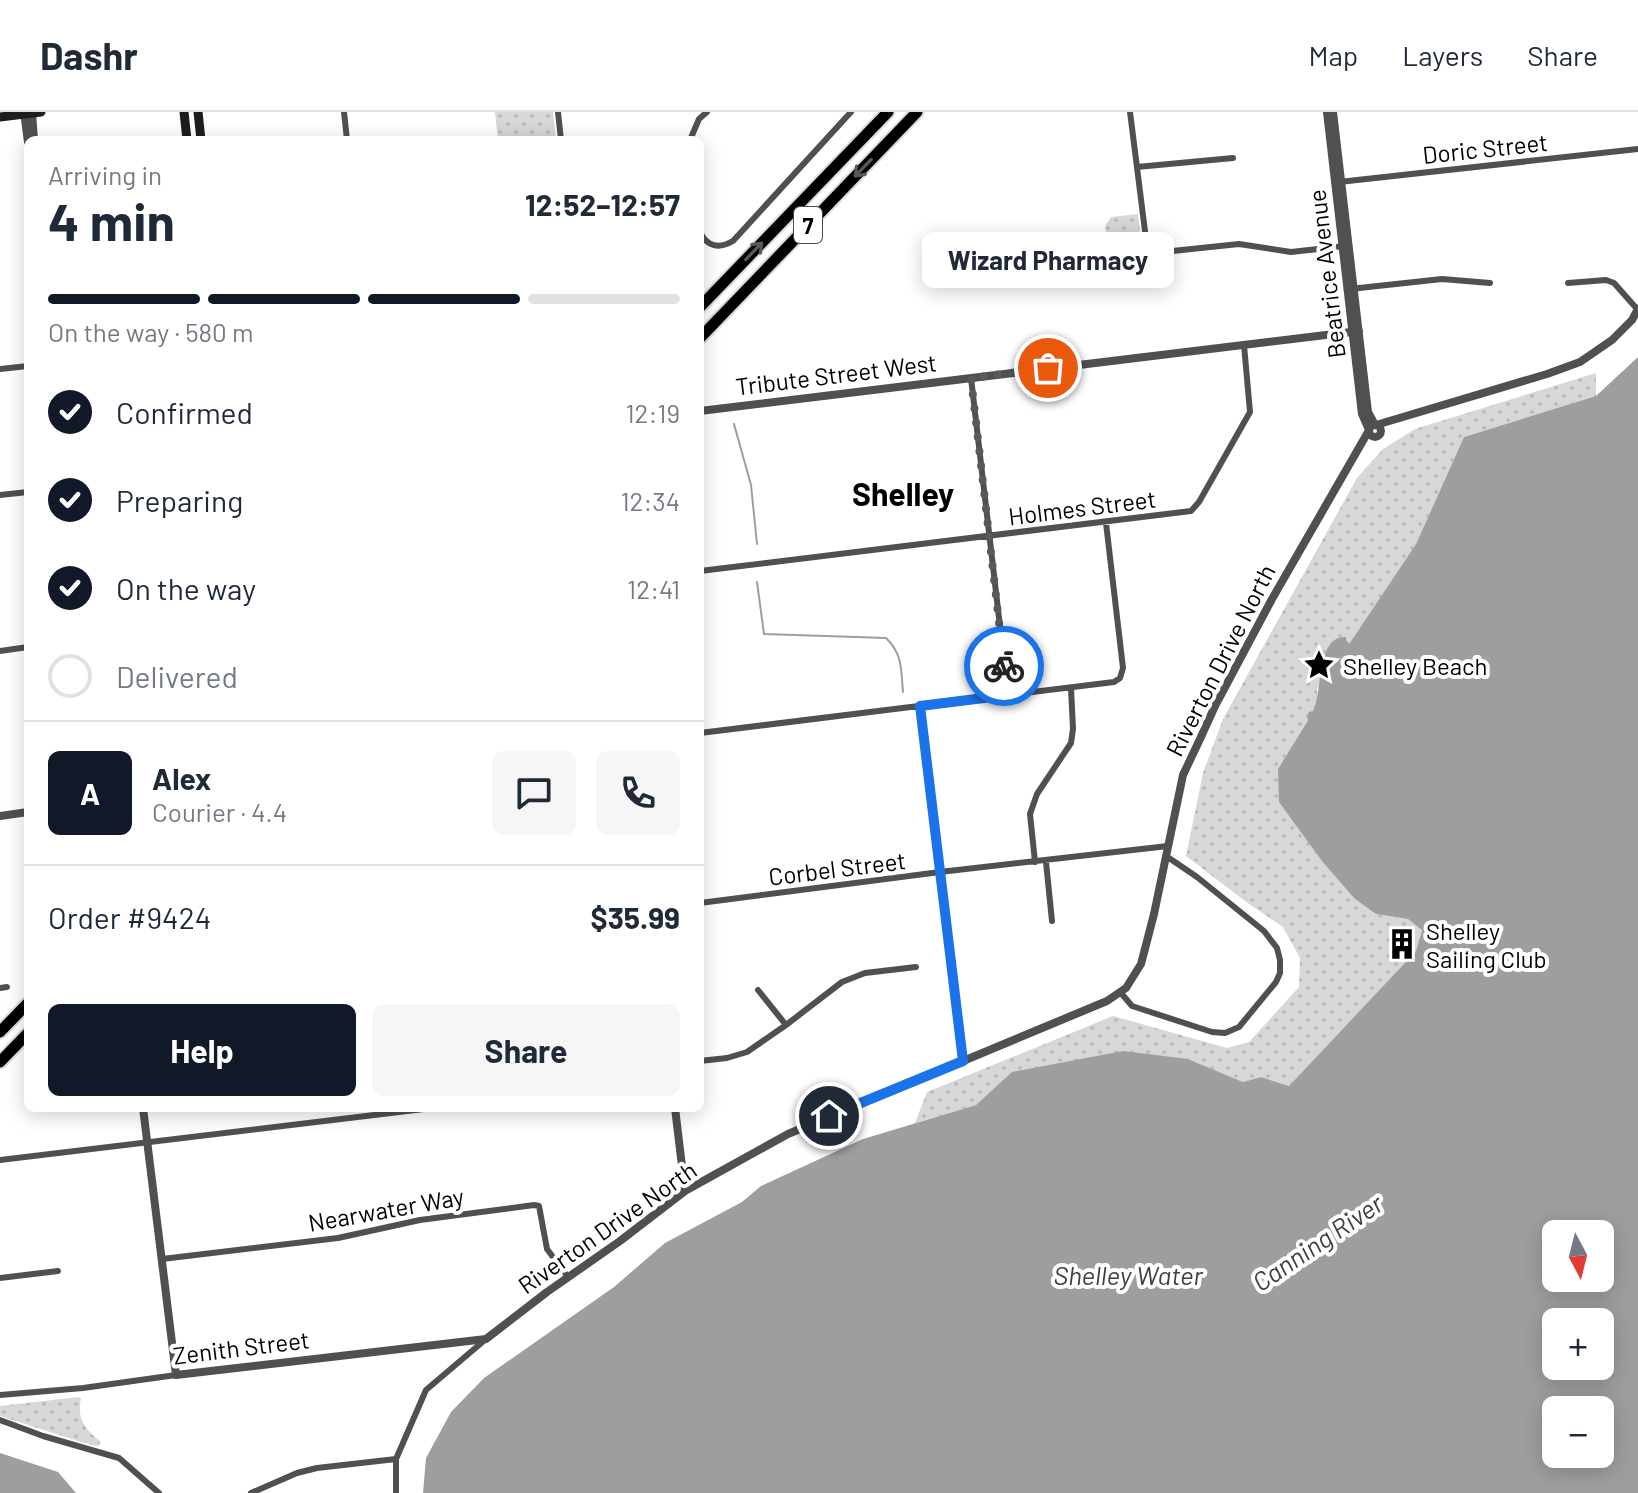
<!DOCTYPE html>
<html lang="en">
<head>
<meta charset="utf-8">
<style>
	:root { --surface:#fff; --page:#f6f6f7; --text:#1f2937; --muted:#747a83; --line:#e0e1e3; --accent:#111827 }
	body { margin:0; font-family:Barlow,sans-serif; background:var(--page); color:var(--text); height:100vh; display:flex; flex-direction:column; font-size:30px; white-space:nowrap }
	* { box-sizing:border-box; margin:0 }
	p { font-size:26px; color:var(--muted) }
	.icon { flex:none; width:44px; height:44px; fill:none; stroke:currentColor; stroke-width:2; stroke-linecap:round; stroke-linejoin:round }
	.map { position:relative; flex:1; overflow:hidden }
	.drawer { position:absolute; left:24px; top:24px; width:680px; height:976px; display:flex; flex-direction:column; background:var(--surface); border-radius:12px; box-shadow:0 4px 20px #0003 }
	.drawer>* { flex:none }
	.needle { width:52px; rotate:173deg }
	.controls { position:absolute; left:1542px; top:1108px; display:grid; gap:16px }
	.controls a { display:grid; place-items:center; width:72px; height:72px; border-radius:12px; background:var(--surface); box-shadow:0 4px 20px #0003; font-size:40px }
	.pin { position:absolute; display:grid; place-items:center; width:68px; height:68px; color:#fff; margin:-34px; border:4px solid #fff; border-radius:50%; box-shadow:0 2px 8px #0007 }
	.courier { position:absolute; display:grid; place-items:center; width:80px; height:80px; margin:-40px; border:6px solid #1a73e8; border-radius:50%; background:#fff; color:#222; box-shadow:0 2px 10px #0007 }
	.bubble { position:absolute; height:56px; border-radius:12px; background:var(--surface); box-shadow:0 4px 20px #0003; font-size:26px; font-weight:700; line-height:56px; text-align:center }
	.headline em { font-style:normal; font-weight:700 }
	.headline div { display:flex; flex-direction:column-reverse }
	.headline { display:flex; align-items:center; justify-content:space-between; height:136px; padding:0 24px }
	h1 { font-size:52px; font-weight:700; line-height:60px }
	.bar { display:grid; grid-template-columns:repeat(4,1fr); gap:12px 8px; align-content:center; height:96px; padding:0 24px }
	.bar i { height:10px; border-radius:6px; background:var(--line) }
	.bar .active { background:var(--accent) }
	.bar p { grid-column:span 4 }
	.line { display:flex; align-items:center; gap:20px; padding:0 24px; border-top:2px solid var(--line) }
	.line div { flex:1 }
	.round { display:grid; place-items:center; flex:none; width:84px; height:84px; border-radius:12px; background:var(--page) }
	ol { padding:0 24px; list-style:none }
	li { display:flex; align-items:center; gap:24px; height:88px }
	li p { margin-inline-start:auto }
	li .icon { padding:8px; border-radius:50%; background:var(--accent); color:#fff; stroke-width:4 }
	li:last-child { color:var(--muted) }
	li i { width:44px; height:44px; border:4px solid var(--line); border-radius:50% }
	.primary-button { display:flex; gap:16px; margin-top:auto; padding:16px 24px }
	.primary-button a { flex:1; height:92px; border-radius:12px; background:var(--accent); color:#fff; font-size:32px; font-weight:700; line-height:92px; text-align:center }
	.primary-button a+a { background:var(--page); color:var(--text) }
	header { display:flex; align-items:center; gap:48px; box-sizing:border-box; height:112px; padding:0 40px; background:var(--surface); border-bottom:2px solid var(--line) }
	header strong { font-size:38px }
	nav { display:flex; gap:44px; margin-inline-start:auto; font-size:28px }
	.map>svg:first-child { display:block }
	.park { fill:url(#park-dots) }
	.water { fill:#9e9e9e; fill-rule:evenodd }
	.lines { fill:none; stroke-linecap:round; stroke-linejoin:round }
	.stream { stroke:#9e9e9e; stroke-width:2 }
	.trunk-casing { stroke:#dbdbdb; stroke-width:15 }
	.minor { stroke:#505050; stroke-width:6 }
	.tertiary { stroke:#505050; stroke-width:8 }
	.secondary { stroke:#1d1d1d; stroke-width:9 }
	.trunk { stroke:#000; stroke-width:11 }
	.oneway { stroke:#595959 }
	.done { stroke:#595959; stroke-width:8; stroke-dasharray:0 14.4 }
	.route { stroke:#1a73e8; stroke-width:10 }
	.labels { text-anchor:middle; dominant-baseline:central; stroke-width:8; stroke-linejoin:round; paint-order:stroke }
	.shield { fill:#fff; stroke:#4c4c4c; stroke-width:2 }
	.shield-label { font-size:22px; font-weight:bold; fill:#000 }
	.street-label { font-size:24px; fill:#000; stroke:#fff }
	.poi-label { font-size:24px; fill:#000; stroke:#fff; text-anchor:start }
	.water-label { font-size:26px; font-style:italic; fill:#3f3f3f; stroke:#fff }
	.district-label { font-size:32px; font-weight:bold; fill:#000; stroke:#fff }
</style>
</head>
<body>
<header>
<strong>Dashr</strong>
<nav><a>Map</a><a>Layers</a><a>Share</a></nav>
</header>
<div class="map">
<svg width="1638" height="1381" viewBox="0 0 1638 1381">
	<defs>
		<pattern id="park-dots" width="8" height="8" patternUnits="userSpaceOnUse" patternTransform="scale(2)"><rect width="8" height="8" fill="#d7d7d7"/><path d="M2 2h.1M6 6h.1" fill="none" stroke="#b7b7b7" stroke-width="1.8" stroke-linecap="round"/></pattern>
	</defs>
	<rect width="100%" height="100%" fill="#fff"/>
	<path class="park" d="M495 0H553L556 28H498Z
		M1138 102 1142 140 1109 144 1105 114 1111 105Z
		M1596 261V284L1464 325 1416 432 1348 533 1345 528 1317 577 1318 589 1316 594 1278 657 1376 802 1408 807 1422 817 1416 839 1289 974 1261 965 1243 970 1188 947 1013 960 976 993 915 1011 927 980 1113 904 1227 936 1249 930 1299 875 1300 846 1283 815 1245 789 1186 744 1203 661 1223 607 1357 366 1383 337 1415 317Z
		M79 1285 81 1287C76 1307 86 1318 101 1330L98 1334 91 1333 0 1304V1294Z"/>
	<path class="water" d="M1638 245V1381H423L426 1346 451 1300 484 1266 614 1175 665 1131 742 1090 761 1074 863 1027 976 993 1012 960 1123 939 1188 947 1243 970 1261 965 1289 974 1416 839 1422 818 1408 807 1376 802 1354 786 1322 749 1279 690 1278 657 1308 608 1307 604 1309 600 1313 599C1323 581 1316 523 1346 525V528L1349 532 1416 432 1464 325 1596 284ZM1556 1122H1600V1166H1556ZM1556 1210H1600V1254H1556ZM1556 1298H1600V1342H1556Z
		M0 1341 58 1360 76 1381H0Z"/>
	<g class="lines">
		<path class="stream" d="M734 312 751 373 757 432
			M757 470 764 522 886 526C903 542 901 559 903 580"/>
		<defs>
			<path id="trunk" d="M700 195 888 0
				M700 226 917 0
				M0 920 28 891
				M0 950 28 921"/>
		</defs>
		<use href="#trunk" class="trunk-casing"/>
		<path class="minor" d="M344 0 347 28
			M558 0 561 28
			M1130 0 1146 127 1151 136 1163 140 1239 132 1291 140 1345 134
			M690 28 699 7 707 0
			M1137 55 1233 46
			M1339 70 1638 37
			M700 120C707 135 719 137 733 129L851 0
			M1568 171 1606 168 1614 171 1638 198
			M1350 177 1442 167 1490 171
			M0 257 28 254
			M971 266 1008 583
			M0 383 28 380
			M700 459 1191 399 1199 390 1250 300 1244 233
			M0 539 28 535
			M920 594 963 949
			M700 621 1114 570 1120 566 1123 556 1106 411
			M1035 750 1030 702 1037 682 1071 631 1073 617 1071 576
			M1046 750 1052 809
			M700 791 940 760 1168 734
			M0 876 7 875
			M758 878 786 913
			M1121 881 1132 894 1212 920 1225 921 1239 915 1276 870 1280 861V848L1277 836 1264 819 1197 765 1166 744
			M700 949 727 946 747 940 786 913 842 870 865 861 916 855
			M0 1048 424 997
			M162 1147 338 1126 420 1108 534 1093 539 1094 547 1137 568 1165
			M0 1166 58 1159
			M0 1283 83 1276 176 1263
			M0 1308 43 1324 119 1346 159 1381
			M251 1381 297 1361 317 1356 396 1347
			M396 1381V1347L426 1278 486 1227"/>
		<path class="tertiary" d="M24 0 28 30
			M32 0 34 28
			M1327 0 1362 302 1369 318
			M1333 0 1368 300 1375 313
			M700 299 1359 219
			M1369 319a6 6 0 1 1 12 0a6 6 0 1 1-12 0Z
			M1376 313 1547 262 1580 250 1612 228 1632 208 1638 197
			M0 704 28 700
			M143 996 176 1263 486 1227 547 1180 620 1129 685 1079 788 1022 1107 889 1126 876 1141 852 1154 802 1183 663 1200 627 1215 594 1272 487 1368 320
			M675 996 685 1079"/>
		<path class="secondary" d="M184 0 187 28
			M198 0 201 28
			M0 5 41 0"/>
		<use href="#trunk" class="trunk"/>
	</g>
	<defs><path id="oneway-shaft" d="M-6 0H5M1.5-3L5.5 0L1.5 3" fill="none" stroke-width="1.6" stroke-linecap="round" stroke-linejoin="round" transform="scale(2)"/></defs>
	<g class="oneway">
		<use href="#oneway-shaft" transform="translate(863 56) rotate(134)"/>
		<use href="#oneway-shaft" transform="translate(754 139) rotate(-46)"/>
	</g>
	<g class="lines">
		<path class="done" d="M1004 554 971 266 1048 256"/>
		<path class="route" d="M829 1004 963 949 920 594 1008 583 1004 554"/>
	</g>
	<defs>
		<symbol id="sight-bare" viewBox="-9 -9 18 18"><path d="M0-6L1.8-2.2L6-1.7L2.9 1.2L3.7 5.4L0 3.3L-3.7 5.4L-2.9 1.2L-6-1.7L-1.8-2.2Z" fill="#000" stroke="#fff" stroke-width="2.5" paint-order="stroke"/></symbol>
		<symbol id="building-bare" viewBox="-9 -9 18 18"><path d="M-4-6H4V6H1V3H-1V6H-4ZM-2.5-4.3h1.7v1.8h-1.7ZM.8-4.3h1.7v1.8H.8ZM-2.5-1h1.7V.8h-1.7ZM.8-1h1.7V.8H.8Z" fill="#000" stroke="#fff" stroke-width="2.5" paint-order="stroke"/></symbol>
	</defs>
	<g fill-rule="evenodd">
		<use href="#sight-bare" x="1297" y="531" width="44" height="44"/>
		<use href="#building-bare" x="1380" y="810" width="44" height="44"/>
	</g>
	<g class="labels">
		<rect class="shield" x="794" y="95" width="28" height="36" rx="6"/>
		<g class="shield-label">
			<text x="808" y="113">7</text>
		</g>
		<g class="street-label">
			<text transform="translate(1485 36) rotate(-6)">Doric Street</text>
			<text transform="translate(1326 162) rotate(-97)">Beatrice Avenue</text>
			<text transform="translate(836 262) rotate(-7)">Tribute Street West</text>
			<text transform="translate(1082 395) rotate(-7)">Holmes Street</text>
			<text transform="translate(1220 548) rotate(-63)">Riverton Drive North</text>
			<text transform="translate(837 756) rotate(-7)">Corbel Street</text>
			<text transform="translate(386 1097) rotate(-10)">Nearwater Way</text>
			<text transform="translate(607 1115) rotate(-35)">Riverton Drive North</text>
			<text transform="translate(241 1235) rotate(-7)">Zenith Street</text>
		</g>
		<g class="poi-label">
			<text x="1343" y="553">Shelley Beach</text>
			<text x="1426" y="818">Shelley<tspan x="1426" dy="28">Sailing Club</tspan></text>
		</g>
		<g class="water-label">
			<text transform="translate(1317 1130) rotate(-34)">Canning River</text>
			<text x="1128" y="1162">Shelley Water</text>
		</g>
		<g class="district-label">
			<text x="903" y="381">Shelley</text>
		</g>
	</g>
</svg>
<div class="controls">
<a><svg class="needle" viewBox="-14 -14 28 28"><path d="M0-13l5 13h-10z" fill="#e53935"/><path d="M0 13l5-13h-10z" fill="#747a83"/></svg></a>
<a>+</a>
<a>−</a>
</div>
<div class="pin" style="left:1048px;top:256px;background:#ea580c"><svg class="icon" aria-label="bag" viewBox="0 0 24 24"><path d="M5 8h14l-1 12H6zM9 8a3 3 0 0 1 6 0"/></svg></div>
<div class="pin" style="left:829px;top:1004px;background:#1f2937"><svg class="icon" aria-label="home" viewBox="0 0 24 24"><path d="M3 11l9-7 9 7M6 9v11h12V9"/></svg></div>
<div class="courier" style="left:1004px;top:554px"><svg class="icon" aria-label="bike" viewBox="0 0 24 24"><circle cx="6" cy="16" r="4"/><circle cx="18" cy="16" r="4"/><path d="M6 16l4-8h5l3 8M10 8l3 8H6M13 5h3"/></svg></div>
<div class="bubble" style="left:922px;top:120px;width:252px">Wizard Pharmacy</div>
<section class="drawer">
<div class="headline"><div><h1>4 min</h1><p>Arriving in</p></div><em>12:52–12:57</em></div>
<div class="bar"><i class="active"></i><i class="active"></i><i class="active"></i><i></i><p>On the way · 580 m</p></div>
<ol>
<li><svg class="icon" aria-label="check" viewBox="0 0 24 24"><path d="M5 12l5 5 9-10"/></svg>Confirmed<p>12:19</p></li>
<li><svg class="icon" aria-label="check" viewBox="0 0 24 24"><path d="M5 12l5 5 9-10"/></svg>Preparing<p>12:34</p></li>
<li><svg class="icon" aria-label="check" viewBox="0 0 24 24"><path d="M5 12l5 5 9-10"/></svg>On the way<p>12:41</p></li>
<li><i></i>Delivered</li>
</ol>
<div class="line" style="height:144px"><b class="round" style="background:var(--accent);color:#fff">A</b><div><b>Alex</b><p>Courier · 4.4</p></div><a class="round"><svg class="icon" aria-label="chat" viewBox="0 0 24 24"><path d="M4 5h16v11H9l-5 4z"/></svg></a><a class="round"><svg class="icon" aria-label="phone" viewBox="0 0 24 24"><path d="M5 4h4l2 5-3 2q2 4 5 5l2-3 5 2v4C11 20 4 13 5 4z"/></svg></a></div>
<div class="line" style="height:104px"><div>Order #9424</div><b>$35.99</b></div>
<div class="primary-button"><a>Help</a><a>Share</a></div>
</section>
</div>
</body>
</html>
